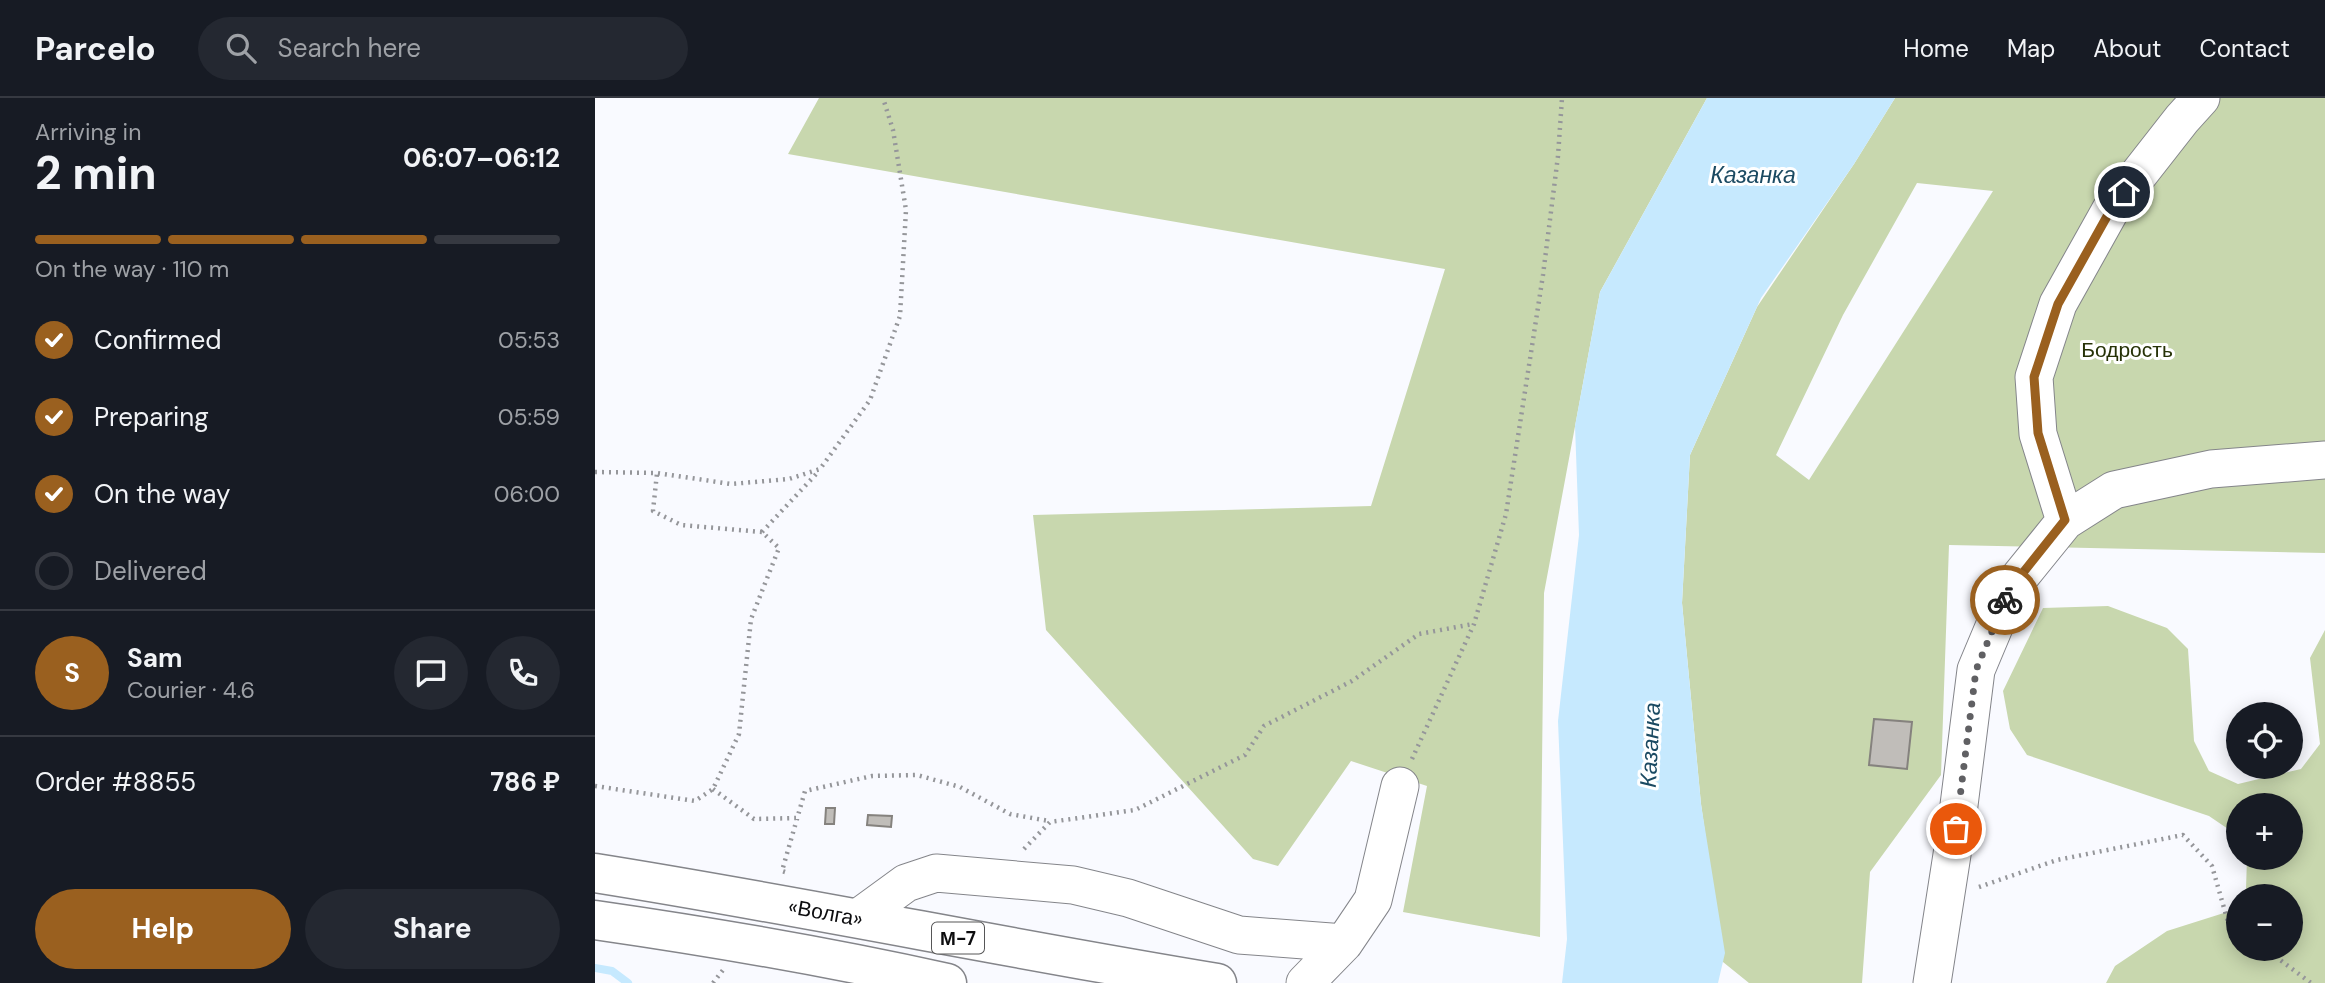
<!DOCTYPE html>
<html lang="en">
<head>
<meta charset="utf-8">
<style>
	:root { --surface:#171b24; --page:#242831; --text:#f1f3f6; --muted:#9ea1a6; --line:#363941; --accent:#9a601f }
	body { margin:0; font-family:"DM Sans",sans-serif; background:var(--page); color:var(--text); height:100vh; display:flex; flex-direction:column; font-size:26px; white-space:nowrap }
	* { box-sizing:border-box; margin:0 }
	p { font-size:23px; color:var(--muted) }
	.icon { flex:none; width:38px; height:38px; fill:none; stroke:currentColor; stroke-width:2; stroke-linecap:round; stroke-linejoin:round }
	.map { position:relative; flex:1; overflow:hidden }
	.drawer { display:flex; flex-direction:column; background:var(--surface); width:595px }
	.drawer>* { flex:none }
	.controls { position:absolute; left:1631px; top:604px; display:grid; gap:14px }
	.controls a { display:grid; place-items:center; width:77px; height:77px; border-radius:50%; background:var(--surface); box-shadow:0 4px 18px #0003; font-size:35px }
	.pin { position:absolute; display:grid; place-items:center; width:60px; height:60px; color:#fff; margin:-30px; border:4px solid #fff; border-radius:50%; box-shadow:0 2px 7px #0007 }
	.courier { position:absolute; display:grid; place-items:center; width:70px; height:70px; margin:-35px; border:5px solid #9a601f; border-radius:50%; background:#fff; color:#222; box-shadow:0 2px 9px #0007 }
	.headline em { font-style:normal; font-weight:700 }
	.headline div { display:flex; flex-direction:column-reverse }
	.headline { display:flex; align-items:center; justify-content:space-between; height:119px; padding:0 35px }
	h1 { font-size:46px; font-weight:700; line-height:52px }
	.bar { display:grid; grid-template-columns:repeat(4,1fr); gap:10px 7px; align-content:center; height:84px; padding:0 35px }
	.bar i { height:9px; border-radius:5px; background:var(--line) }
	.bar .active { background:var(--accent) }
	.bar p { grid-column:span 4 }
	.line { display:flex; align-items:center; gap:18px; padding:0 35px; border-top:2px solid var(--line) }
	.line div { flex:1 }
	.round { display:grid; place-items:center; flex:none; width:74px; height:74px; border-radius:37px; background:var(--page) }
	ol { padding:0 35px; list-style:none }
	li { display:flex; align-items:center; gap:21px; height:77px }
	li p { margin-inline-start:auto }
	li .icon { padding:7px; border-radius:50%; background:var(--accent); color:#fff; stroke-width:4 }
	li:last-child { color:var(--muted) }
	li i { width:38px; height:38px; border:4px solid var(--line); border-radius:50% }
	.cta { display:flex; gap:14px; margin-top:auto; padding:14px 35px }
	.cta a { flex:1; height:80px; border-radius:42px; background:var(--accent); color:#fff; font-size:28px; font-weight:700; line-height:80px; text-align:center }
	.cta a+a { background:var(--page); color:var(--text) }
	header { display:flex; align-items:center; gap:42px; box-sizing:border-box; height:98px; padding:0 35px; background:var(--surface); border-bottom:2px solid var(--line) }
	header strong { font-size:33px }
	nav { display:flex; gap:38px; margin-inline-start:auto; font-size:24px }
	.search { width:490px; height:63px; background:var(--page); display:flex; align-items:center; gap:18px; box-sizing:border-box; padding:0 24px; border-radius:38px; color:var(--muted); font-size:26px }
	main { display:flex; flex:1; min-height:0 }
	.map>svg:first-child { display:block }
	.green { fill:#c8d7ae; fill-rule:evenodd }
	.water { fill:#c6e9fe }
	.lines { fill:none; stroke-linecap:round; stroke-linejoin:round }
	.stream { stroke:#c6e9fe; stroke-width:8 }
	.building { fill:#c0bdb9; stroke:#85827e; stroke-width:2 }
	.minor-casing { stroke:#84858a; stroke-width:39 }
	.highway-casing { stroke:#84858a; stroke-width:41 }
	.path { stroke:#95969a; stroke-width:4.5; stroke-dasharray:2 5; stroke-linecap:butt }
	.minor { stroke:#fff; stroke-width:37 }
	.highway { stroke:#fff; stroke-width:38 }
	.done { stroke:#606063; stroke-width:7; stroke-dasharray:0 12.6 }
	.route { stroke:#9a601f; stroke-width:9 }
	.labels { text-anchor:middle; dominant-baseline:central; stroke-width:6; stroke-linejoin:round; paint-order:stroke }
	.shield { fill:#fff; stroke:#565657; stroke-width:2 }
	.shield-label { font-size:19px; font-weight:bold; fill:#0d0d0f }
	.park-label { font-size:21px; fill:#263207; stroke:#fff }
	.street-label { font-size:21px; fill:#0d0d0f; stroke:#fff }
	.water-label { font-size:23px; font-style:italic; fill:#1b4a62; stroke:#fff }
</style>
</head>
<body>
<header>
<strong>Parcelo</strong>
<div class="search"><svg class="icon" aria-label="search" viewBox="0 0 24 24"><circle cx="10" cy="10" r="6"/><path d="M15 15l6 6"/></svg>Search here</div>
<nav><a>Home</a><a>Map</a><a>About</a><a>Contact</a></nav>
</header>
<main>
<section class="drawer">
<div class="headline"><div><h1>2 min</h1><p>Arriving in</p></div><em>06:07–06:12</em></div>
<div class="bar"><i class="active"></i><i class="active"></i><i class="active"></i><i></i><p>On the way · 110 m</p></div>
<ol>
<li><svg class="icon" aria-label="check" viewBox="0 0 24 24"><path d="M5 12l5 5 9-10"/></svg>Confirmed<p>05:53</p></li>
<li><svg class="icon" aria-label="check" viewBox="0 0 24 24"><path d="M5 12l5 5 9-10"/></svg>Preparing<p>05:59</p></li>
<li><svg class="icon" aria-label="check" viewBox="0 0 24 24"><path d="M5 12l5 5 9-10"/></svg>On the way<p>06:00</p></li>
<li><i></i>Delivered</li>
</ol>
<div class="line" style="height:126px"><b class="round" style="background:var(--accent);color:#fff">S</b><div><b>Sam</b><p>Courier · 4.6</p></div><a class="round"><svg class="icon" aria-label="chat" viewBox="0 0 24 24"><path d="M4 5h16v11H9l-5 4z"/></svg></a><a class="round"><svg class="icon" aria-label="phone" viewBox="0 0 24 24"><path d="M5 4h4l2 5-3 2q2 4 5 5l2-3 5 2v4C11 20 4 13 5 4z"/></svg></a></div>
<div class="line" style="height:91px"><div>Order #8855</div><b>786 ₽</b></div>
<div class="cta"><a>Help</a><a>Share</a></div>
</section>
<div class="map">
<svg width="1730" height="885" viewBox="0 0 1730 885">
	<rect width="100%" height="100%" fill="#f9faff"/>
	<path class="green" d="M224 0H1112L1005 194 949 495 945 839 808 814 832 688 756 663 683 768 658 761 451 532 438 417 776 408 850 171 193 56Z
		M1300 0H1730V455L1354 447 1346 677 1275 774 1267 885H1154L1128 864 1106 706 1087 505 1095 357 1162 209 1259 66ZM1322 85 1398 93 1214 382 1181 357 1248 217Z
		M1513 508 1572 530 1593 551 1599 643 1614 673 1643 686 1706 671 1725 646 1715 560 1730 532V885H1511L1520 868 1572 833 1632 814 1643 800V850H1696V798H1645L1651 791 1652 760H1696V707H1643V743L1639 735 1614 718 1432 657 1415 631 1408 593 1448 510Z"/>
	<path class="water" d="M1112 0H1300L1259 66 1166 200 1095 357 1087 505 1106 706 1130 855 1123 885H967L972 841 963 623 984 437 980 328 1005 194Z"/>
	<g class="lines">
		<path class="stream" d="M0 870 17 873 33 885"/>
	</g>
	<path class="building" d="M1279 621 1317 624 1312 671 1274 667Z
		M1645 668H1681L1680 673Z
		M231 710H240L239 726H230Z
		M273 717 297 718 296 729 272 727Z"/>
	<g class="lines">
		<defs>
			<path id="minor" d="M1470 423 1443 336 1439 279 1463 206 1515 113 1587 21 1606 0
				M263 820 311 785 341 775 478 787 533 800 644 837 749 845
				M710 885 749 845 778 802 805 688
				M1337 885 1361 731 1381 572 1415 491 1470 423 1519 392 1616 371 1730 362"/>
			<g id="highway">
				<path id="s1" d="M0 775C208 808 414 851 622 885"/>
				<path d="M0 822C118 839 235 859 352 885"/>
			</g>
		</defs>
		<use href="#minor" class="minor-casing"/>
		<use href="#highway" class="highway-casing"/>
		<path class="path" d="M0 374 62 375 136 386 194 381 225 371 275 302 305 218 311 112 298 32 288 0
			M167 434 224 373
			M817 661 879 526 911 416 948 177 963 58 967 0
			M0 688 100 703 118 691 144 636 156 521 184 450 167 434 86 427 58 413 62 375
			M118 691 159 721 201 720
			M429 751 455 724 540 712 650 657 669 628 757 583 824 536 878 526
			M190 774 187 773 210 693 277 678 322 677 365 689 415 716 454 723
			M1384 789 1462 762 1588 737 1617 768 1633 824 1643 832
			M1669 850 1716 885
			M118 885 128 872"/>
		<use href="#minor" class="minor"/>
		<use href="#highway" class="highway"/>
	</g>
	<g class="lines">
		<path class="done" d="M1361 731 1381 572 1410 502"/>
		<path class="route" d="M1410 502 1415 491 1470 422 1443 335 1439 279 1463 206 1515 113 1529 94"/>
	</g>
	<g class="labels">
		<rect class="shield" x="337" y="824.5" width="52" height="31" rx="5"/>
		<g class="shield-label">
			<text x="363" y="840">М-7</text>
		</g>
		<g class="park-label">
			<text x="1532" y="252">Бодрость</text>
		</g>
		<g class="street-label">
			<text stroke="none"><textPath href="#s1" startOffset="234">«Волга»</textPath></text>
		</g>
		<g class="water-label">
			<text x="1158" y="77">Казанка</text>
			<text transform="translate(1055 647) rotate(-87)">Казанка</text>
		</g>
	</g>
</svg>
<div class="controls">
<a><svg class="icon" aria-label="locate" viewBox="0 0 24 24"><circle cx="12" cy="12" r="6"/><path d="M12 2v4M12 18v4M2 12h4M18 12h4"/></svg></a>
<a>+</a>
<a>−</a>
</div>
<div class="pin" style="left:1361px;top:731px;background:#ea580c"><svg class="icon" aria-label="bag" viewBox="0 0 24 24"><path d="M5 8h14l-1 12H6zM9 8a3 3 0 0 1 6 0"/></svg></div>
<div class="pin" style="left:1529px;top:94px;background:#1f2937"><svg class="icon" aria-label="home" viewBox="0 0 24 24"><path d="M3 11l9-7 9 7M6 9v11h12V9"/></svg></div>
<div class="courier" style="left:1410px;top:502px"><svg class="icon" aria-label="bike" viewBox="0 0 24 24"><circle cx="6" cy="16" r="4"/><circle cx="18" cy="16" r="4"/><path d="M6 16l4-8h5l3 8M10 8l3 8H6M13 5h3"/></svg></div>
</div>
</main>
</body>
</html>
